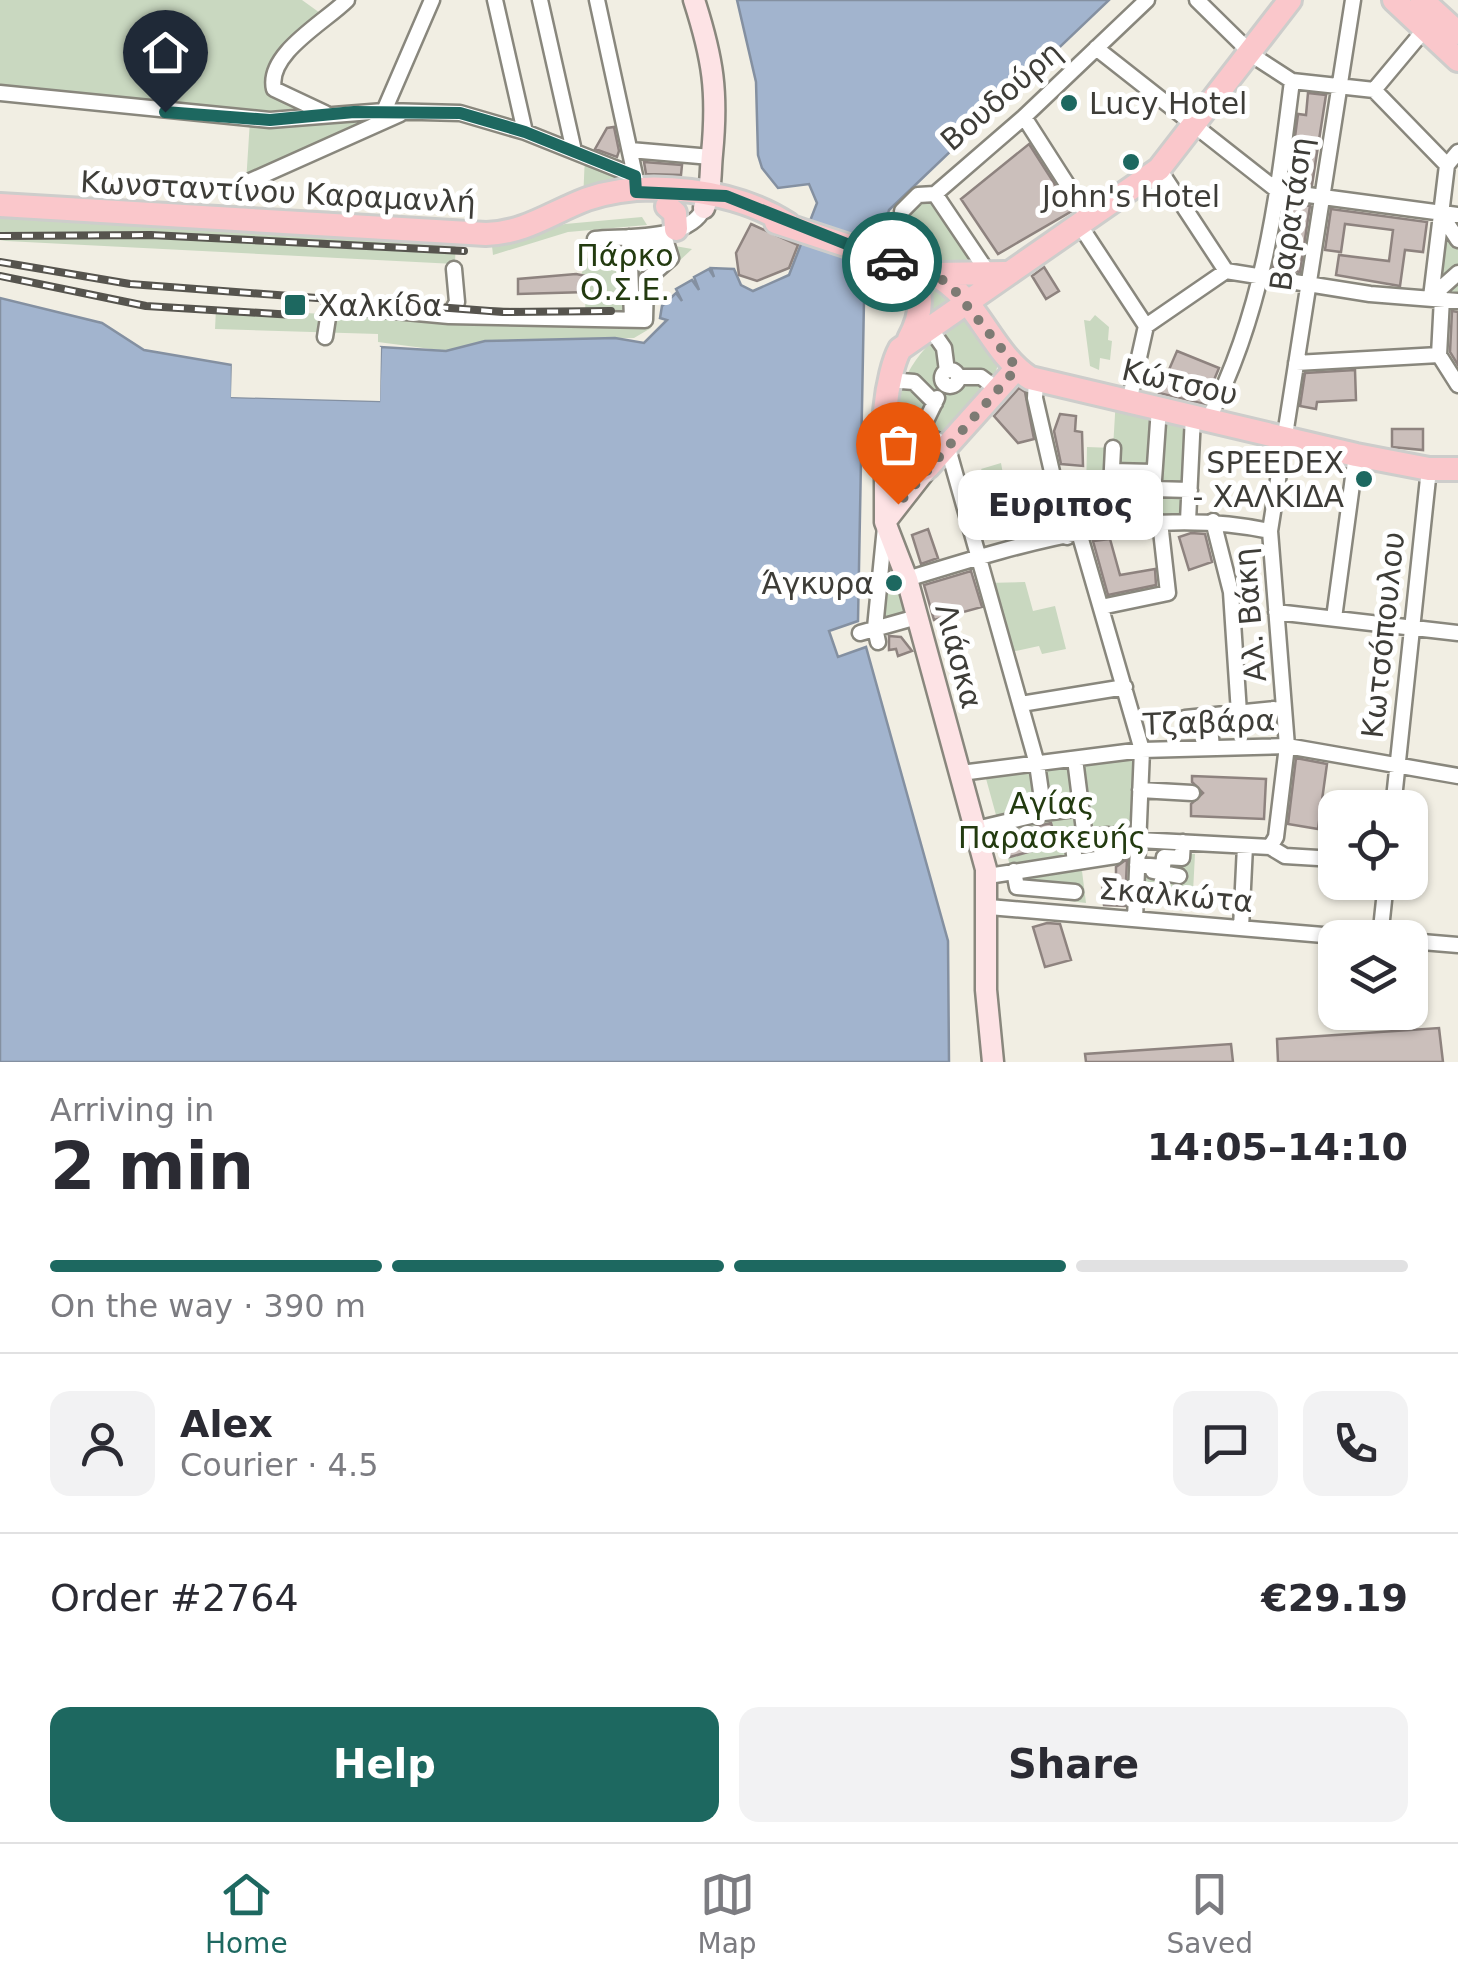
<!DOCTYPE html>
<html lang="en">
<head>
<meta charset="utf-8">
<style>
	:root { --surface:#fff; --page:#f2f2f3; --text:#2b2b33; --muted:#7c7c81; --line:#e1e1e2; --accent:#1d6860 }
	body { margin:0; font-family:"DejaVu Sans",sans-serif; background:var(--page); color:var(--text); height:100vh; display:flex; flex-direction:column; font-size:38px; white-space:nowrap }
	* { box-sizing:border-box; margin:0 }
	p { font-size:32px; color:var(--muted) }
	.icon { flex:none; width:55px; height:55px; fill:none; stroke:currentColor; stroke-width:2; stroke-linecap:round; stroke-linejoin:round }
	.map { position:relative; height:1062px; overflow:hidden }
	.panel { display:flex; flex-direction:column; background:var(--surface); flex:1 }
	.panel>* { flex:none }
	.fabs { position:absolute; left:1318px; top:790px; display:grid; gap:20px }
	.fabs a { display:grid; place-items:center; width:110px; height:110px; border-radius:20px; background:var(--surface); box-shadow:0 2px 8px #0004; font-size:50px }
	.pin { position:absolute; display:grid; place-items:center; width:85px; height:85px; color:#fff; margin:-102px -42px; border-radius:50% 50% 50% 0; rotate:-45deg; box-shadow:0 0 10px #0007 }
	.pin .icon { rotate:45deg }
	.courier { position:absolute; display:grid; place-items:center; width:100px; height:100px; margin:-50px; border:8px solid #1d6860; border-radius:50%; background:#fff; color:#222; box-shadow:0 2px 12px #0007 }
	.bubble { position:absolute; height:70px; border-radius:20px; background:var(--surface); box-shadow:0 2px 8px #0004; font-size:32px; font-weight:800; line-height:70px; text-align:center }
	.head em { font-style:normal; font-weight:800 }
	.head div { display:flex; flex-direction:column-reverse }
	.head { display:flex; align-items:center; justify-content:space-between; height:170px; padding:0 50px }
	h1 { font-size:65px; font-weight:800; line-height:75px }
	.bar { display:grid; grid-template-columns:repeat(4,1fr); gap:15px 10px; align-content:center; height:120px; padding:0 50px }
	.bar i { height:12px; border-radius:8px; background:var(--line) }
	.bar .selected { background:var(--accent) }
	.bar p { grid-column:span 4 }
	.line { display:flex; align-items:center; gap:25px; padding:0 50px; border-top:2px solid var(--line) }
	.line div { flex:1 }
	.round { display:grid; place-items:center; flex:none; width:105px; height:105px; border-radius:20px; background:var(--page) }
	.button { display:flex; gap:20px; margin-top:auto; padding:20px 50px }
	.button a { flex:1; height:115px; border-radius:20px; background:var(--accent); color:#fff; font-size:40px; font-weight:800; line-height:115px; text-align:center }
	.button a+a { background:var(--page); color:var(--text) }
	.dock { display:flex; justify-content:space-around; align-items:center; height:140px; border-top:2px solid var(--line); background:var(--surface); font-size:28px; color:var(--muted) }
	.dock a { display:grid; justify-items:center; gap:5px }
	.dock .selected { color:var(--accent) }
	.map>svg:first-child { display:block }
	.green { fill:#c9d8c0 }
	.water { fill:#a2b4ce; stroke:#8490a1; stroke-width:2.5 }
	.pier { fill:#f1eee3 }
	.building { fill:#cbbfbb; stroke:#8e837f; stroke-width:2.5 }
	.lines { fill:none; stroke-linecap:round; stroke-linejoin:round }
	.street-casing { stroke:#89877d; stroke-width:19 }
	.secondary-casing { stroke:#89877d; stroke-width:25 }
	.primary-casing { stroke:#cdcdcb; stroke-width:28 }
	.street { stroke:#fff; stroke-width:14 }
	.secondary { stroke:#fde3e5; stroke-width:20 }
	.primary { stroke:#fac7cb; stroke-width:22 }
	.rail-casing { stroke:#56544e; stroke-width:8 }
	.rail { stroke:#fff; stroke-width:4; stroke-dasharray:11; stroke-linecap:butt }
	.done { stroke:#7d7b74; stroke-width:10; stroke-dasharray:0 18 }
	.route { stroke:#1d6860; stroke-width:12 }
	.poi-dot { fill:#1d6860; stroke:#fff; stroke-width:4 }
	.labels { text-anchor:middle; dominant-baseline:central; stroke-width:10; stroke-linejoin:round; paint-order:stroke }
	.street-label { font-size:30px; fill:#3e3d38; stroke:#fff }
	.poi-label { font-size:30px; fill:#3e3d38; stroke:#fff; text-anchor:start }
	.park-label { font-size:30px; fill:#233b10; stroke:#fff }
</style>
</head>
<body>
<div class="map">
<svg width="1458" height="1062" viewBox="0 0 1458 1062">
	<rect width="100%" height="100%" fill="#f1eee3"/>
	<path class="green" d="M0 0H302L327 18 279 61 274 89 325 113 401 114 246 183 250 120 0 94Z
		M585 155 635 176 583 201Z
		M935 194 990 275 930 328 920 303 888 260 902 211Z
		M0 207 456 233 455 264 6 241 0 240Z
		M1441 213 1458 215V301L1431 297Z
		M642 217 647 225 568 232 493 255 492 246 565 224Z
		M671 231 675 246 692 249 660 279 651 328 634 338 485 341 446 351 378 342V334L215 329 216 309 416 318H585L586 277 581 275 595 239Z
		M1095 315 1109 327 1108 340 1112 341 1110 360 1100 358 1099 370 1090 366 1084 320 1090 321Z
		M957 321H967L998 363 996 372 920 466 901 462C882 403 909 353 957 321Z
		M1116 398 1193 416 1188 521 1085 535 1087 447 1113 448Z
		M1001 463 1003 474 1013 471 1024 503 1017 499 989 509 990 493 995 491 981 469Z
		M882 554 898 555 917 617 875 628Z
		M1025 582 1033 611 1055 606 1066 649 1042 654 1039 646 1006 653 986 583Z
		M1135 758V857L1081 863 1086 903 1018 895 985 775Z
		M1163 853 1195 854 1193 892 1139 889 1140 864 1162 865Z"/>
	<path class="water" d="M737 0H1109L889 210 864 300 858 621 829 631 838 657 866 647 948 941 949 1062H0V298L102 323 144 350 232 365V397L379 401 381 347 446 351 485 341 615 338 644 343 667 320 660 318 662 306 676 293 682 301 676 289 692 280 699 290 694 277 709 269 714 277 711 268 734 269 741 285 753 291 789 275 817 203 809 184 778 188 762 168 758 155 756 82Z"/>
	<path class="pier" d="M376 346 381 347 380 401 231 397 232 360 237 364 236 392 375 396Z"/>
	<path class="building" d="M1308 93 1326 95 1312 185 1289 182 1298 114 1306 115Z
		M614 127 619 151 617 157 595 149 607 128Z
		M1029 144 1072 211 998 254 961 199Z
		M644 162 682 165 681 175 646 174Z
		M1286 203 1310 206 1300 272 1273 267 1276 255 1285 256 1288 235 1280 234Z
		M1331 209 1427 222 1423 252 1405 250 1400 286 1336 275 1339 255 1389 261 1393 230 1345 224 1341 252 1325 250Z
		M751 224 798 245 789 268 757 281 739 275 736 253Z
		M1044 267 1059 291 1046 299 1032 276Z
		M576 274 586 276 587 292 518 294V279Z
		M881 292a10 10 0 1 1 20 0a10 10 0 1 1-20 0Z
		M1452 311 1458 312V365L1450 352Z
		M1177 351 1219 368 1204 404 1159 393Z
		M1355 370 1356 400 1317 402 1316 409 1300 406 1305 373Z
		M1019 388 1025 392 1034 439 1018 443 994 416Z
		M1060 414 1076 416 1075 431 1082 432 1083 466 1061 464 1054 431Z
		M1392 429H1423V450L1392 447Z
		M1044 483 1049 504 1025 508 1021 488Z
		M928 529 938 558 921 564 912 535Z
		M1191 533 1205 534 1212 562 1189 570 1179 537Z
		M1110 539 1120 575 1155 569 1156 585 1108 595 1093 541Z
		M971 571 982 607 934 620 924 585Z
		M889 636 901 637 912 651 898 656 896 649 889 650Z
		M1296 758 1327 764 1318 829 1288 824Z
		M1192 776 1266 779 1264 819 1191 816V804L1203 793 1192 782Z
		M1051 823 1057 844 1010 857 1003 834Z
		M1127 859 1125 906 1104 905 1102 882H1116V867Z
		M1047 923 1060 924 1071 960 1045 967 1033 927Z
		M1439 1028 1443 1062H1278L1277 1039Z
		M1231 1044 1233 1062H1086L1085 1054Z"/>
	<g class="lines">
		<defs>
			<path id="street" d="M495 0 525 132
				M540 0 574 151
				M597 0 636 180
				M1197 0 1255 57 1292 81 1374 90 1447 165 1431 297
				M1096 48 1278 191 1458 215
				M1374 90 1425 29
				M0 93 270 120 384 111 460 113 525 132 635 176
				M384 111 432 0
				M325 113 274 89C266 54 325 22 347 0
				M1024 117 1088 217
				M630 150 711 157
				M1447 165 1458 152
				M1159 169 1226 271 1370 294 1458 301
				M246 183 400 114
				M902 211 918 195 935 194
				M1441 214 1458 240
				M1079 224 1146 326
				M629 237 632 318
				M595 239C626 236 689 241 704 208
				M888 260 898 220
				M989 274 935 194 1024 117 1147 0
				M1431 297 1458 273
				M1442 298 1439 355 1458 385
				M449 316 645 320 646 280 671 258 666 242 630 245
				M930 328 944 348 947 371
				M325 337 330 305 449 316 457 302 454 269
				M1296 363 1439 355
				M942 378a8 8 0 1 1 16 0a8 8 0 1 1-16 0Z
				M958 377H981L997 389
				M888 380 914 382 935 403
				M1036 380 1035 398 1067 537
				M1129 402 1146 326 1226 271
				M1208 420C1264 311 1277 201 1292 81
				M922 429 937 398
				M925 434 947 445 1037 764 1044 813 1081 808
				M886 437 916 432
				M1112 471 1154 472
				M1153 489 1190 490
				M1188 521 1193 416
				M1213 521 1231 592 1239 713
				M1151 523 1159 408
				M1109 528 1113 448
				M1080 536 1142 750 1135 919
				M907 579C1024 543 1147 504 1270 531
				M1101 607 1168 593 1160 522
				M1276 612 1458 633
				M1334 618 1356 455
				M860 633 917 617
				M878 642 875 628 885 527
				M1021 704 1125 687
				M1209 716 1212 748
				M1185 718 1274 709
				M1075 759 1085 838
				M961 773 1142 750 1287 746 1458 776
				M1140 790 1192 793
				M1393 808 1429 469
				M976 829 1044 813
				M1138 840 1270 847 1285 856 1335 859
				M1270 847 1276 837 1287 746 1270 531 1353 0
				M1075 862 1072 839 1108 835 1109 857 1116 856 1115 835 1138 834
				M1137 865 1163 867 1164 857 1182 858 1183 842
				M1014 871 1017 887 1075 892
				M1153 871 1179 876
				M988 876 1109 857
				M989 907 1359 938
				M1241 928 1245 846
				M1380 938 1386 882
				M1410 941 1458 945"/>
			<path id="secondary" d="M694 0C713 59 718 92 712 154 710 174 712 188 704 208
				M885 452V522L907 579 986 869V990L993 1062
				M885 522 928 467"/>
			<path id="primary" d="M1394 0 1458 60
				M1422 0 1458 33
				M0 205 486 234C525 233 552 212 587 199 647 178 736 190 788 224
				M667 206 675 213 676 229
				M776 222 933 274 1005 273
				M906 267C926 289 922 315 909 339
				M933 274C977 295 990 352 1030 378L1356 455 1429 469H1458
				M1017 368 928 467 909 475 891 466C877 444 887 372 900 349L1159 169 1290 0"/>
		</defs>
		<use href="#street" class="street-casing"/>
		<use href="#secondary" class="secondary-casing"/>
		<use href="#primary" class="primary-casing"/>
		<use href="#street" class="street"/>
		<use href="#secondary" class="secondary"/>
		<use href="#primary" class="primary"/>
		<defs>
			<path id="rail" d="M0 236 151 235 464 251
				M0 262 130 284 503 312 611 311
				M0 276 146 306 294 315"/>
		</defs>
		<use href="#rail" class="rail-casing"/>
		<use href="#rail" class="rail"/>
	</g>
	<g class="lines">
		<path class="done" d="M892 262 937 276 952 287 1017 368 898 504"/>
		<path class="route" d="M165 112 270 120 354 112 460 113 525 132 635 176 636 192 726 196 892 262"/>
	</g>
	<g class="poi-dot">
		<circle cx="1069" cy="103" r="10"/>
		<circle cx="1131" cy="162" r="10"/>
		<rect x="283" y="293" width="24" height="24" rx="5"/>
		<circle cx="1364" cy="479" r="10"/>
		<circle cx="894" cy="583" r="10"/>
	</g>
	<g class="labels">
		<g class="street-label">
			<text transform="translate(1001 96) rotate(-41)">Βουδούρη</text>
			<text transform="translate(278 192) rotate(3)">Κωνσταντίνου Καραμανλή</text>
			<text transform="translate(1291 214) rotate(-82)">Βαρατάση</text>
			<text transform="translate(1180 382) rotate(13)">Κώτσου</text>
			<text transform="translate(1250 615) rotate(-95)">Αλ. Βάκη</text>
			<text transform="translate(1383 635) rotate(-84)">Κωτσόπουλου</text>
			<text transform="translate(959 656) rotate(75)">Λιάσκα</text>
			<text transform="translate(1209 722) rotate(-2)">Τζαβάρα</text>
			<text transform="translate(1176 895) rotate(5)">Σκαλκώτα</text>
		</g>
		<g class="poi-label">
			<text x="1089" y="103">Lucy Hotel</text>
			<text x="1131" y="196" text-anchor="middle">John's Hotel</text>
			<text x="318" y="305">Χαλκίδα</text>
			<text x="1344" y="462" text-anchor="end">SPEEDEX<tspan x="1344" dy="34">- ΧΑΛΚΙΔΑ</tspan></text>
			<text x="874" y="583" text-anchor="end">Άγκυρα</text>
		</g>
		<g class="park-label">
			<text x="625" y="255">Πάρκο<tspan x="625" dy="34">Ο.Σ.Ε.</tspan></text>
			<text x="1052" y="803">Αγίας<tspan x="1052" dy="34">Παρασκευής</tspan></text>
		</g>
	</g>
</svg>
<div class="fabs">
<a><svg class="icon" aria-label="locate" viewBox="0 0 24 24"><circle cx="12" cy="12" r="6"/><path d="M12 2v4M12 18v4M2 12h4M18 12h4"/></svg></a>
<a><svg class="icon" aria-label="layers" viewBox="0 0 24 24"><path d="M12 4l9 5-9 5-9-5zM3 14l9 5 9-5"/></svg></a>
</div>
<div class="pin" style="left:898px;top:504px;background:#ea580c"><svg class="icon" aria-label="bag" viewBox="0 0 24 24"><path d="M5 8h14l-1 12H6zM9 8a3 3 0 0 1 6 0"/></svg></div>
<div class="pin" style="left:165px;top:112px;background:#1f2937"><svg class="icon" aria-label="home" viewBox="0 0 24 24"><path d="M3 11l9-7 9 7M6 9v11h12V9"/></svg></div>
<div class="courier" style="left:892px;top:262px"><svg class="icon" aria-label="car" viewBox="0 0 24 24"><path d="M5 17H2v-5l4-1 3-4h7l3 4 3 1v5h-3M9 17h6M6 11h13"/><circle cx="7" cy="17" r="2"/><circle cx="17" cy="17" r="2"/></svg></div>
<div class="bubble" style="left:958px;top:470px;width:205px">Ευριπος</div>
</div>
<section class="panel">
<div class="head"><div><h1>2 min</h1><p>Arriving in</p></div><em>14:05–14:10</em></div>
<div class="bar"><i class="selected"></i><i class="selected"></i><i class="selected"></i><i></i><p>On the way · 390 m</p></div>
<div class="line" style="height:180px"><a class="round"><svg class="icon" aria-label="person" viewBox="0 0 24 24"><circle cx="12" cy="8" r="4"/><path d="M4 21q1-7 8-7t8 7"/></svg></a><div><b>Alex</b><p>Courier · 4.5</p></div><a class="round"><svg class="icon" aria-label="chat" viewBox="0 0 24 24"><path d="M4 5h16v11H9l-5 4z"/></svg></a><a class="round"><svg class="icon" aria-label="phone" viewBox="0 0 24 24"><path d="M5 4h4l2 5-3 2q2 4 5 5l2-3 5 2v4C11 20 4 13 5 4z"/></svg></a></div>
<div class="line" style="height:130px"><div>Order #2764</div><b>€29.19</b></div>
<div class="button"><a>Help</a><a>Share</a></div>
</section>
<nav class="dock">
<a class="selected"><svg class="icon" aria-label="home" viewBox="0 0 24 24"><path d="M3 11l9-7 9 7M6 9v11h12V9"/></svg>Home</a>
<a><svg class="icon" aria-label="map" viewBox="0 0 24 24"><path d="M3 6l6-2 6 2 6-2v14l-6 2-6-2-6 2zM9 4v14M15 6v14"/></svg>Map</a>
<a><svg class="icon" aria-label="saved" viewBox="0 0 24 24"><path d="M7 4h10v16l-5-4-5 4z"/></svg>Saved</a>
</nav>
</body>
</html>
